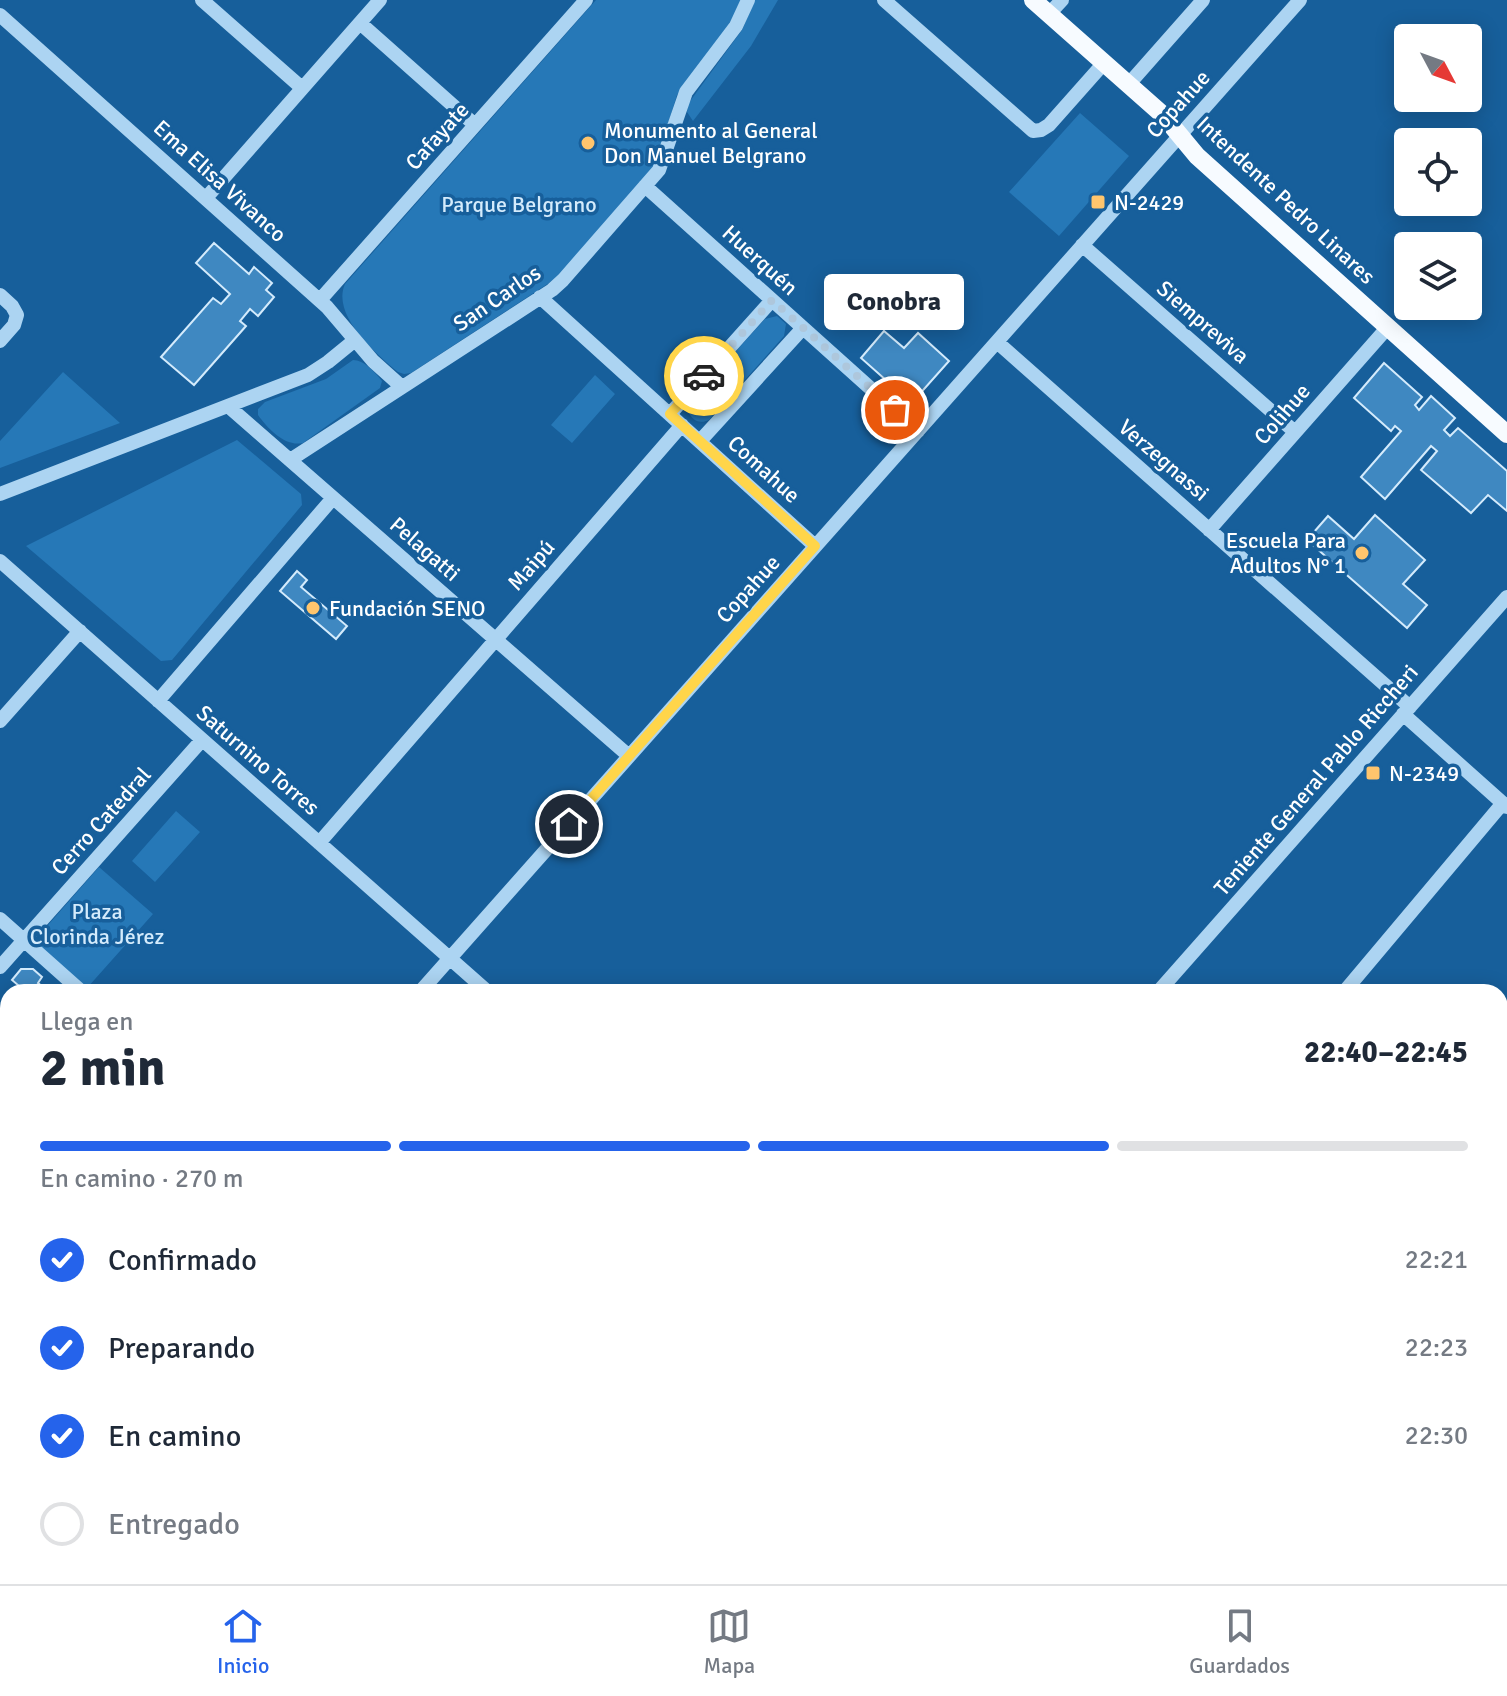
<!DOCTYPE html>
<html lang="es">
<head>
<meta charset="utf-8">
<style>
	:root { --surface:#fff; --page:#f2f2f3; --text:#1f2937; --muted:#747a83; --line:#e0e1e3; --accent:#2563eb }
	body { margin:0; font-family:Signika,sans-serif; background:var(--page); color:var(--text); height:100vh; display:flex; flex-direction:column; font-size:30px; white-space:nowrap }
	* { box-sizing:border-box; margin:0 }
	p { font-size:26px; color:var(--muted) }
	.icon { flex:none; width:44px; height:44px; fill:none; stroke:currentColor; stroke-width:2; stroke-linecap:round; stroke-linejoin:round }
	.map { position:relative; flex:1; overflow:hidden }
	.side { position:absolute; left:0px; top:984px; width:1508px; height:600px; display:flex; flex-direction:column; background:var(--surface); border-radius:24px 24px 0 0; box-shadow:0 4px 20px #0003 }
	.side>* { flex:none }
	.needle { width:52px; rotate:131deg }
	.controls { position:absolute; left:1394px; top:24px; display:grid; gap:16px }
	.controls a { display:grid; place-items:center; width:88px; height:88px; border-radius:8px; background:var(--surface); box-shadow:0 4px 20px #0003; font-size:40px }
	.pin { position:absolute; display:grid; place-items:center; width:68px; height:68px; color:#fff; margin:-34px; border:4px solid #fff; border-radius:50%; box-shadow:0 2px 8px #0007 }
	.courier { position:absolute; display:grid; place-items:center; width:80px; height:80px; margin:-40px; border:6px solid #ffd54a; border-radius:50%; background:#fff; color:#222; box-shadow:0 2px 10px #0007 }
	.bubble { position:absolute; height:56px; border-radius:8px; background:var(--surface); box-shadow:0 4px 20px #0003; font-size:26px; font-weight:700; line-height:56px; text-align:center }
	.headline em { font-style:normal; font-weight:700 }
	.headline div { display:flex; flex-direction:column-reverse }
	.headline { display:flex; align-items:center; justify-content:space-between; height:136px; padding:0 40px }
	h1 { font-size:52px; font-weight:700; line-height:60px }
	.bar { display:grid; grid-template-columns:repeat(4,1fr); gap:12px 8px; align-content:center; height:96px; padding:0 40px }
	.bar i { height:10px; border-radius:6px; background:var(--line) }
	.bar .current { background:var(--accent) }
	.bar p { grid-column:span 4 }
	ol { padding:0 40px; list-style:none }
	li { display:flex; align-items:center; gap:24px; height:88px }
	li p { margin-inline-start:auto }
	li .icon { padding:8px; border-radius:50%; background:var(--accent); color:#fff; stroke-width:4 }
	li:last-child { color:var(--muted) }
	li i { width:44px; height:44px; border:4px solid var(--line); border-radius:50% }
	.menu { display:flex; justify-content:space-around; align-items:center; height:112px; border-top:2px solid var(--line); background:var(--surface); font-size:22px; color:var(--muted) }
	.menu a { display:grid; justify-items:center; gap:4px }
	.menu .current { color:var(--accent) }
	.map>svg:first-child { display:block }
	.green { fill:#2678b7 }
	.building { fill:#3f88c1; stroke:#d4ebfc; stroke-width:2 }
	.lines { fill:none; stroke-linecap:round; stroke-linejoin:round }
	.minor { stroke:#acd4f2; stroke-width:14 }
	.major { stroke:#f7fbff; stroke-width:18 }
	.done { stroke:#aec7dc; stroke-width:8; stroke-dasharray:0 14.4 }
	.route { stroke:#ffd54a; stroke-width:10 }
	.poi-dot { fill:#ffc56d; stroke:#175f9b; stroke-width:3 }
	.labels { text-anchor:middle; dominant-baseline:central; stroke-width:7; stroke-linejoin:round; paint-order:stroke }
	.street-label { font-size:22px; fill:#fff; stroke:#175f9b }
	.poi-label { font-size:22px; fill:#fff; stroke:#175f9b; text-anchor:start }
	.park-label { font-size:22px; fill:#d4ebfc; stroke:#175f9b }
</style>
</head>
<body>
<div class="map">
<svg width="1507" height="1584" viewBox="0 0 1507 1584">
	<rect width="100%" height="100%" fill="#175f9b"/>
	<path class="green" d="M596 0H741L734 19 677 95 655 166 561 273 549 283 411 373 404 374 398 372C376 354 331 315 345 284Z
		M755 0H778L751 46 693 121 687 112 688 104 742 30Z
		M1080 113 1129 156 1059 236 1009 192Z
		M777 316 786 324 784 336 709 420C700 424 693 421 689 413L692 400 765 319Z
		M353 360C364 360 375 372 382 381L380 388 303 443C285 447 268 429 258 415V409L265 402 326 379Z
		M63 372 120 423 0 468V441Z
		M595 375 615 394 572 443 551 425Z
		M237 440 301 494 302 505 172 660 161 661 26 546Z
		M176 811 200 832 155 882 132 861Z
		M99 867 153 914 87 988 42 948 38 941 41 933Z
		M8 1568V1576H204L212 1584H0V1577Z"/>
	<path class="building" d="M214 243 249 274 254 267 272 283 266 290 274 297 258 316 250 309 240 321 246 326 194 385 161 357 213 298 221 304 230 294 196 263Z
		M884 331 904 348 918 333 949 361 917 397H905L861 358Z
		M1384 363 1422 397 1415 405 1419 410 1431 396 1455 418 1444 430 1450 436 1458 428 1507 471V511L1488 495 1471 513 1421 470 1437 451 1431 446 1385 499 1361 477 1401 431 1395 426 1391 431 1354 398Z
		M1375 515 1425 560 1403 584 1427 605 1407 628 1307 540 1328 516 1354 539Z
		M297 571 307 580 301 587 347 626 336 639 280 591Z
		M21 969H33L42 977 38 983 49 992H26L12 980Z
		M1500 1416 1507 1422V1580L1504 1584H1392L1383 1576H1500Z
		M673 1576H711L704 1584H680Z
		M1180 1576H1238L1247 1584H1189Z
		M1310 1576H1383L1392 1584H1319Z"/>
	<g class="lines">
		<path class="minor" d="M202 0 302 88
			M884 0 1033 131 1041 130 1049 125 1104 63
			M1049 14 1062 0
			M0 15 327 307 373 361 402 387
			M360 23 475 125
			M1128 85 1203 0
			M645 186 918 431
			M206 198 380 0
			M1082 245 1295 432
			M0 295 12 306 17 315 14 325 0 341
			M540 297 815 546
			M320 300 586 0
			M997 342 1410 707
			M228 406 629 756
			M670 414 772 300
			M700 441 803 328
			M290 460 552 290 563 280 659 170 686 92 736 26 748 0
			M0 494 308 375 328 362 355 340
			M1209 530 1388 327
			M0 561 488 992
			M158 701 333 498
			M1403 714 1507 807
			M0 721 80 631
			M319 843 682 425
			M0 919 82 992
			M0 967 202 740
			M420 992 1300 0
			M1158 992 1507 597
			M1344 992 1503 803
			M1500 1026 1507 1018
			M0 1273 8 1280
			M0 1463 8 1454
			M343 1576 352 1584
			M748 1576 757 1584
			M1145 1576 1154 1584
			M275 1584 283 1576
			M633 1584 640 1576
			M939 1584 946 1576
			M1108 1584 1115 1576"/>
		<path class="major" d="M1033 0 1163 115 1197 156 1507 434"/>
	</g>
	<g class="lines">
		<path class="done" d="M704 376 772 300 895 410"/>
		<path class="route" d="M569 824 815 546 670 414 704 376"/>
	</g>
	<g class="poi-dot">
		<circle cx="588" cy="143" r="8"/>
		<rect x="1090" y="194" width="16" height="16" rx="4"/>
		<circle cx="1362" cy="553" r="8"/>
		<circle cx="313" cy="608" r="8"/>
		<rect x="1365" y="765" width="16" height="16" rx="4"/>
	</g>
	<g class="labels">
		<g class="street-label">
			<text transform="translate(1178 104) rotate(-48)">Copahue</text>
			<text transform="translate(437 136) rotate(-48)">Cafayate</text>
			<text transform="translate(220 181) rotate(42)">Ema Elisa Vivanco</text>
			<text transform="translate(1286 200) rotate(43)">Intendente Pedro Linares</text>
			<text transform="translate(760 260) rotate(42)">Huerquén</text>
			<text transform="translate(497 298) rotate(-34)">San Carlos</text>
			<text transform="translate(1203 322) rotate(41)">Siempreviva</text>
			<text transform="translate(1282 414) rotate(-49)">Colihue</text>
			<text transform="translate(1164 460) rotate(41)">Verzegnassi</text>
			<text transform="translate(764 469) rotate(42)">Comahue</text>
			<text transform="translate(425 549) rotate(41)">Pelagatti</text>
			<text transform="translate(531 565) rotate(-49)">Maipú</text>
			<text transform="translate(748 589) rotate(-48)">Copahue</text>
			<text transform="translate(258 760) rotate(41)">Saturnino Torres</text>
			<text transform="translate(1316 780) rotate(-49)">Teniente General Pablo Riccheri</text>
			<text transform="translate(101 821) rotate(-48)">Cerro Catedral</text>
		</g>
		<g class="poi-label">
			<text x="604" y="130">Monumento al General<tspan x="604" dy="25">Don Manuel Belgrano</tspan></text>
			<text x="1114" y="202">N-2429</text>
			<text x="1346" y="540" text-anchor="end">Escuela Para<tspan x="1346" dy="25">Adultos N° 1</tspan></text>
			<text x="329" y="608">Fundación SENO</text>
			<text x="1389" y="773">N-2349</text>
		</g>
		<g class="park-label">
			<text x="519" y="204">Parque Belgrano</text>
			<text x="97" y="911">Plaza<tspan x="97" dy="25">Clorinda Jérez</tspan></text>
		</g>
	</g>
</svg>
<div class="controls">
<a><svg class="needle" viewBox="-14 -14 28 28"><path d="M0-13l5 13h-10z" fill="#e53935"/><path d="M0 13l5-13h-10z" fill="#747a83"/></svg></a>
<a><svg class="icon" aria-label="locate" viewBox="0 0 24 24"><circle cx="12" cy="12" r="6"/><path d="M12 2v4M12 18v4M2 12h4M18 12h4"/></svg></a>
<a><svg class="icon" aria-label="layers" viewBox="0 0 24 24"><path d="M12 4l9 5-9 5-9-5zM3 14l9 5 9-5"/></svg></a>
</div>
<div class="pin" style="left:895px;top:410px;background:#ea580c"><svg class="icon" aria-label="bag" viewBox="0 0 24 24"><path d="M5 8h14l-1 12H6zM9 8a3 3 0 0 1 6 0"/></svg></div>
<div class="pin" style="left:569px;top:824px;background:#1f2937"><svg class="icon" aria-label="home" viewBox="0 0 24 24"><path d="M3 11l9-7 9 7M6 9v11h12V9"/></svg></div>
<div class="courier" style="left:704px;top:376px"><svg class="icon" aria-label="car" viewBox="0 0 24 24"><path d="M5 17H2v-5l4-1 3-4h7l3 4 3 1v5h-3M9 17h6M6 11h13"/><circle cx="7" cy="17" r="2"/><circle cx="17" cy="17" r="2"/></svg></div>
<div class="bubble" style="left:824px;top:274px;width:140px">Conobra</div>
<section class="side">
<div class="headline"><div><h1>2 min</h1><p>Llega en</p></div><em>22:40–22:45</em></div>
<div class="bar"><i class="current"></i><i class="current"></i><i class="current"></i><i></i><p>En camino · 270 m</p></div>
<ol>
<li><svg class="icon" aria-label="check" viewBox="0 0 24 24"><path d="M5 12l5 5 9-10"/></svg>Confirmado<p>22:21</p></li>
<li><svg class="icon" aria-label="check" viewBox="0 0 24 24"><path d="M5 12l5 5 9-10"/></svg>Preparando<p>22:23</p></li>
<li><svg class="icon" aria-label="check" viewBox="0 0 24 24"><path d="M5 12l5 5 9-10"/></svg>En camino<p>22:30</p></li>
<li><i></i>Entregado</li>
</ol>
</section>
</div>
<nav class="menu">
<a class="current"><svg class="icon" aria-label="home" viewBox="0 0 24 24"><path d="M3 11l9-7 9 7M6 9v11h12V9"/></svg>Inicio</a>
<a><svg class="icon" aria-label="map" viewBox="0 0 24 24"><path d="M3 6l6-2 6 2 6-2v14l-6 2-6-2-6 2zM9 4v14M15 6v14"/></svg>Mapa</a>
<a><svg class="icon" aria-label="saved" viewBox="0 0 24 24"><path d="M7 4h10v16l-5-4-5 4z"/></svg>Guardados</a>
</nav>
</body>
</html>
